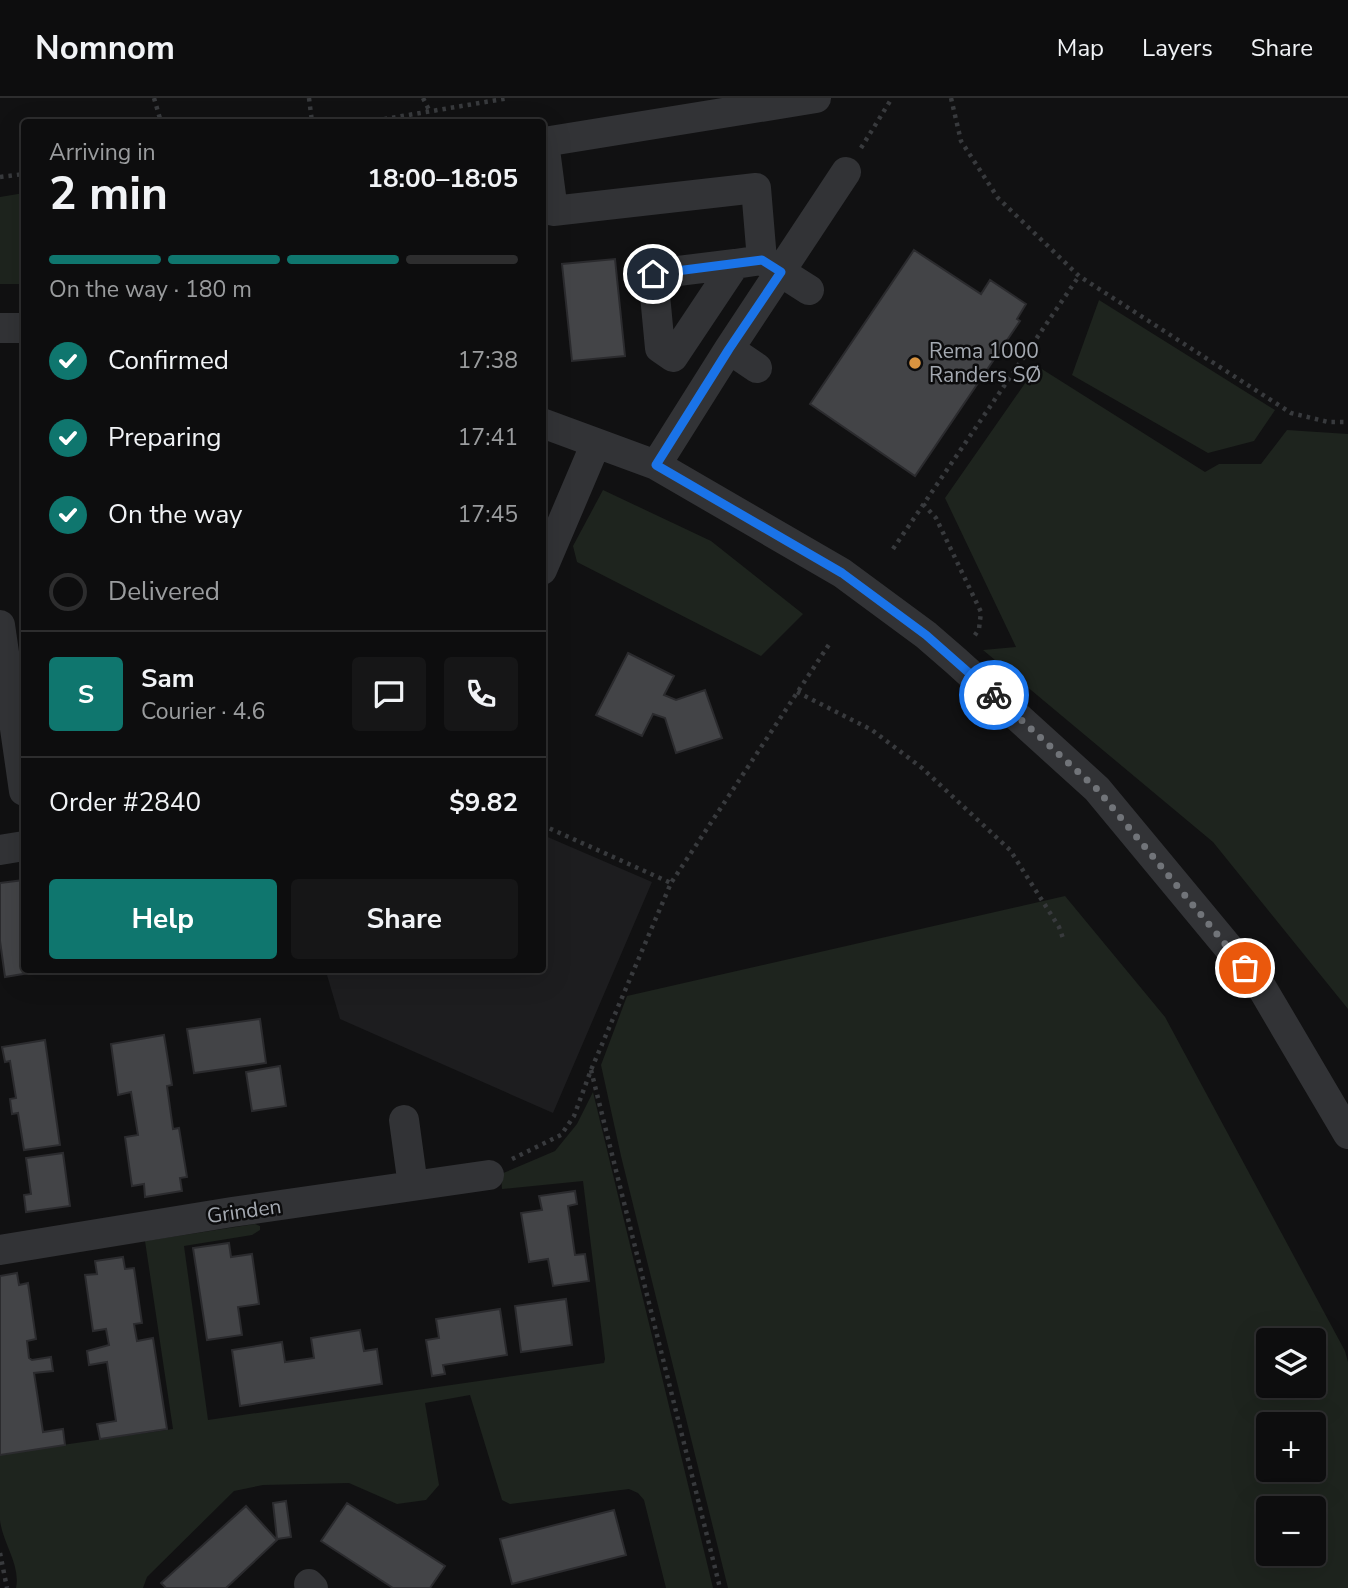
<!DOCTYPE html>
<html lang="en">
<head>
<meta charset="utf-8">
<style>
	:root { --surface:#0d0d0e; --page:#161617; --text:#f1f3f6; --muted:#9a9c9e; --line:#2d2d2e; --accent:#0f766e }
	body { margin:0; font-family:"Nunito Sans",sans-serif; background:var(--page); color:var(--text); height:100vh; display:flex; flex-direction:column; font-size:26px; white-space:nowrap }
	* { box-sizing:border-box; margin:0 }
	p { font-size:23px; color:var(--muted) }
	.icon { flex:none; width:38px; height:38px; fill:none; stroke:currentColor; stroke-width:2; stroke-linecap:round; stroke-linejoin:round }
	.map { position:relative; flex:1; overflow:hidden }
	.side { position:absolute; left:21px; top:21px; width:525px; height:854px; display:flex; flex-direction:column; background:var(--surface); border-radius:7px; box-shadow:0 7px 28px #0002,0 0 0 2px var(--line) }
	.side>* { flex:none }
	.buttons { position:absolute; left:1256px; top:1230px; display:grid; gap:14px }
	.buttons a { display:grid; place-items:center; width:70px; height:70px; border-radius:7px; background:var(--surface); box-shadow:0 7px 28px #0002,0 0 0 2px var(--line); font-size:35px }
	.pin { position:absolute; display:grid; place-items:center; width:60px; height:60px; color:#fff; margin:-30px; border:4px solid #fff; border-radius:50%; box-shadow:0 2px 7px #0007 }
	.courier { position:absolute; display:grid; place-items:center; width:70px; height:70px; margin:-35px; border:5px solid #1a73e8; border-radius:50%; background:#fff; color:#222; box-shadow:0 2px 9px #0007 }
	.summary em { font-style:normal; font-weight:700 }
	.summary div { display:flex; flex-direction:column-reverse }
	.summary { display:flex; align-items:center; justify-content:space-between; height:119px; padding:0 28px }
	h1 { font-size:46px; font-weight:700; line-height:52px }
	.bar { display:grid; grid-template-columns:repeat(4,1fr); gap:10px 7px; align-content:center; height:84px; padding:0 28px }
	.bar i { height:9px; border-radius:5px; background:var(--line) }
	.bar .selected { background:var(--accent) }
	.bar p { grid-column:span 4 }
	.line { display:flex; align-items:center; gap:18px; padding:0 28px; border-top:2px solid var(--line) }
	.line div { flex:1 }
	.round { display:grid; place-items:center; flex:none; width:74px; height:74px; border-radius:7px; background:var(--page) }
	ol { padding:0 28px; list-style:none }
	li { display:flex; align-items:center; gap:21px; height:77px }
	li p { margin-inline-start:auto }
	li .icon { padding:7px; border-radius:50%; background:var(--accent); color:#fff; stroke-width:4 }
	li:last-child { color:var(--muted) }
	li i { width:38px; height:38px; border:4px solid var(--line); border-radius:50% }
	.action { display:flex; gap:14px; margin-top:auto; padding:14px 28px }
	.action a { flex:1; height:80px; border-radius:7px; background:var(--accent); color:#fff; font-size:28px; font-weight:700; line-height:80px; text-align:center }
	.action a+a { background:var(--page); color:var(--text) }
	header { display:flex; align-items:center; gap:42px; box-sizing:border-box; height:98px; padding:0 35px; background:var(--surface); border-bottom:2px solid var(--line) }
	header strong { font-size:33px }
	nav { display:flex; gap:38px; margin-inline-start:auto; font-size:24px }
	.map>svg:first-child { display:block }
	.built { fill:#1d1d1f }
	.green { fill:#1e241e; fill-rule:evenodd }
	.building { fill:#434447; stroke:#2b2b2e; stroke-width:2 }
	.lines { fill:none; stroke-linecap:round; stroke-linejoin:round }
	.path { stroke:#383a3d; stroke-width:4.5; stroke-dasharray:3.5 5; stroke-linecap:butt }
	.minor { stroke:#323336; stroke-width:30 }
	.done { stroke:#717479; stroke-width:7; stroke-dasharray:0 12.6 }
	.route { stroke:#1a73e8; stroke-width:9 }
	.poi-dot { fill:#da9440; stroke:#0c0c0d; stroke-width:2.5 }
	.labels { text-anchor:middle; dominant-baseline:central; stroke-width:5; stroke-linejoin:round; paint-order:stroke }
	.poi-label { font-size:21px; fill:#a4a9b1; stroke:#0c0c0d; text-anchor:start }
	.street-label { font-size:21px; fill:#a4a9b1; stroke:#0c0c0d }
</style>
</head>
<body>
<header>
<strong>Nomnom</strong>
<nav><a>Map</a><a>Layers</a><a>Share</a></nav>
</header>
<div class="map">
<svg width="1348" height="1490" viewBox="0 0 1348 1490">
	<rect width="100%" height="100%" fill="#111112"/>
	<path class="built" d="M543 737 652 784 553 1015 340 921 327 877 329 872H542Z"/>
	<path class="green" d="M24 95V186H0V99Z
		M1099 202 1275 312 1254 343 1208 355 1072 277Z
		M1037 268 1205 374 1219 366H1261L1287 332 1348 336V911L1213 744 983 552 1016 549 945 400Z
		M603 392 711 443 803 516 761 558 577 464 573 448Z
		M1065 798 1165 919 1345 1253 1348 1264V1490H728L621 1058 601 967 627 898ZM1269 1242H1314V1288H1269ZM1269 1326H1314V1372H1269ZM1269 1410H1314V1456H1269Z
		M593 994 713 1490H666L644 1402 638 1395 629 1391 510 1406 502 1402 470 1297 425 1305 439 1387 426 1402 397 1406 349 1385 263 1387 234 1393 147 1479 143 1490H16C21 1467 2 1444 0 1422 0 1400 0 1378 0 1356L173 1331 145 1143 255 1126 260 1128V1132L252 1137 184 1148 208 1322 604 1265 605 1261 583 1083 502 1091 501 1076 555 1053 577 1026Z"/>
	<path class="building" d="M914 152 981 196 990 182 1026 206 1017 221 1020 223 915 378 810 306Z
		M615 161 625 258 572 263 562 166Z
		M628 555 674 578 664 597 676 602 705 592 722 640 676 655 665 620 653 616 642 638 596 617Z
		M24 782V872H47L5 879 0 843V785Z
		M260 921 266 965 194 975 187 931Z
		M164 937 172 987 167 988 173 1031 179 1030 187 1079 180 1080 182 1093 145 1099 144 1086 132 1088 125 1039 138 1037 131 994 118 997 111 946Z
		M45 942 60 1047 24 1052 18 1015 12 1016 10 1001 16 1000 10 963 5 964 2 949Z
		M280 968 286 1008 252 1013 246 974Z
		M63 1055 70 1108 26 1114 24 1097 31 1096 26 1060Z
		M575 1093 577 1106 568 1108 575 1157 585 1156 589 1183 553 1188 548 1161 529 1164 521 1115 542 1112 539 1098Z
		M229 1145 231 1159 252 1156 259 1206 238 1209 242 1237 207 1242 193 1150Z
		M123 1159 125 1171 134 1170 142 1225 134 1226 137 1243 153 1240 167 1331 100 1341 97 1326 116 1323 107 1264 89 1267 87 1253 109 1247 106 1231 93 1233 85 1177 97 1176 95 1163Z
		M17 1175 19 1187 28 1185 36 1241 27 1243 29 1260 32 1262 51 1259 53 1273 34 1275 43 1334 63 1331 65 1347 0 1357V1178Z
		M566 1201 572 1247 521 1254 515 1208Z
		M500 1211 507 1257 443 1267 445 1276 432 1278 426 1242 439 1240 436 1221Z
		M360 1232 364 1253 377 1251 382 1286 240 1308 232 1252 282 1244 285 1264 314 1260 311 1240Z
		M286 1403 291 1439 277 1441 273 1405Z
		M347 1405 445 1468 430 1490H393L321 1443Z
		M246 1408 277 1442 226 1490H166L161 1485Z
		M614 1412 626 1457 512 1486 500 1441Z"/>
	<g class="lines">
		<path class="path" d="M154 0 161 24
			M309 0 312 24
			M423 0 430 14
			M951 0 961 43 998 100 1079 178 1291 315 1328 324H1348
			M367 24 509 0
			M861 50 892 0
			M0 79 24 76
			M923 406 936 420 981 514 979 531 973 540
			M893 451 1079 178
			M797 594 872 632 922 670 1010 752 1059 829 1064 843
			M542 727 671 785
			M591 972 720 1490
			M512 1061 561 1037 574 1018 591 972 671 785 830 545
			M0 1455 7 1490"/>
		<path class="minor" d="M762 162 756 90 553 113 544 44 816 0
			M735 166 653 176 660 250 673 259 735 166 762 162 809 192
			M0 230H24
			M729 251 757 270
			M542 325 656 367 842 475 926 537 956 563 1097 691 1262 890 1348 1036
			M656 367 729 251 846 74
			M542 472 596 345
			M0 527 24 693
			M0 752 24 748
			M404 1022 413 1088
			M0 1152 232 1114 489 1077
			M309 1486 313 1490"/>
	</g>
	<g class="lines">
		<path class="done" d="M994 597 1097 691 1245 870"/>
		<path class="route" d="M653 176 762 162 781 174 729 251 656 367 842 475 926 537 994 597"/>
	</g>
	<circle class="poi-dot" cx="915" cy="265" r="7"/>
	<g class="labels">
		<g class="poi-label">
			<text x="929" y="253">Rema 1000<tspan x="929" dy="24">Randers SØ</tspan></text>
		</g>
		<g class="street-label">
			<text transform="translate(244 1113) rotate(-8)">Grinden</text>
		</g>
	</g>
</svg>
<div class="buttons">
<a><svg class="icon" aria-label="layers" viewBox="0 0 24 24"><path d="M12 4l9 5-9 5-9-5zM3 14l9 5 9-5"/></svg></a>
<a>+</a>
<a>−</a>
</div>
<div class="pin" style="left:1245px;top:870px;background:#ea580c"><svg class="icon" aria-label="bag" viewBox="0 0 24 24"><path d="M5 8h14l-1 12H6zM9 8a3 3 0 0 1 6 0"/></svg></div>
<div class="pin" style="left:653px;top:176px;background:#1f2937"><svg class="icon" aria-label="home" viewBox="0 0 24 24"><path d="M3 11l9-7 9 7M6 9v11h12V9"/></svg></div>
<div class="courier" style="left:994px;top:597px"><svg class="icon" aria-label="bike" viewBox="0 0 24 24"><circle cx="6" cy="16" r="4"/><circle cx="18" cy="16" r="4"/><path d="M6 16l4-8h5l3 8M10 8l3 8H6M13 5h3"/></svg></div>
<section class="side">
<div class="summary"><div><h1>2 min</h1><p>Arriving in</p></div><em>18:00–18:05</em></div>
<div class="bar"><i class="selected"></i><i class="selected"></i><i class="selected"></i><i></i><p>On the way · 180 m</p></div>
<ol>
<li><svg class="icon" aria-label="check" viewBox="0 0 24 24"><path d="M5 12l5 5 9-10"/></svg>Confirmed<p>17:38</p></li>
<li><svg class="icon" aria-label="check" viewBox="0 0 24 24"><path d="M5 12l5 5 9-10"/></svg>Preparing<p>17:41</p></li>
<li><svg class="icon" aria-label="check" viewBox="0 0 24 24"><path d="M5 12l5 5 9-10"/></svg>On the way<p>17:45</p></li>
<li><i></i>Delivered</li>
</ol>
<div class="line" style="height:126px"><b class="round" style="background:var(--accent);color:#fff">S</b><div><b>Sam</b><p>Courier · 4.6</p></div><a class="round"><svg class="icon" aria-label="chat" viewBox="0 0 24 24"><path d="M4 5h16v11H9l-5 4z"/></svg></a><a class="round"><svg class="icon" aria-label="phone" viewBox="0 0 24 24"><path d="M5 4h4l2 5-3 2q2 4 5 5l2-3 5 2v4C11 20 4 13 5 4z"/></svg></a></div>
<div class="line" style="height:91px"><div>Order #2840</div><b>$9.82</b></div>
<div class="action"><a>Help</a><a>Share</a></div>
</section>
</div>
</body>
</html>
